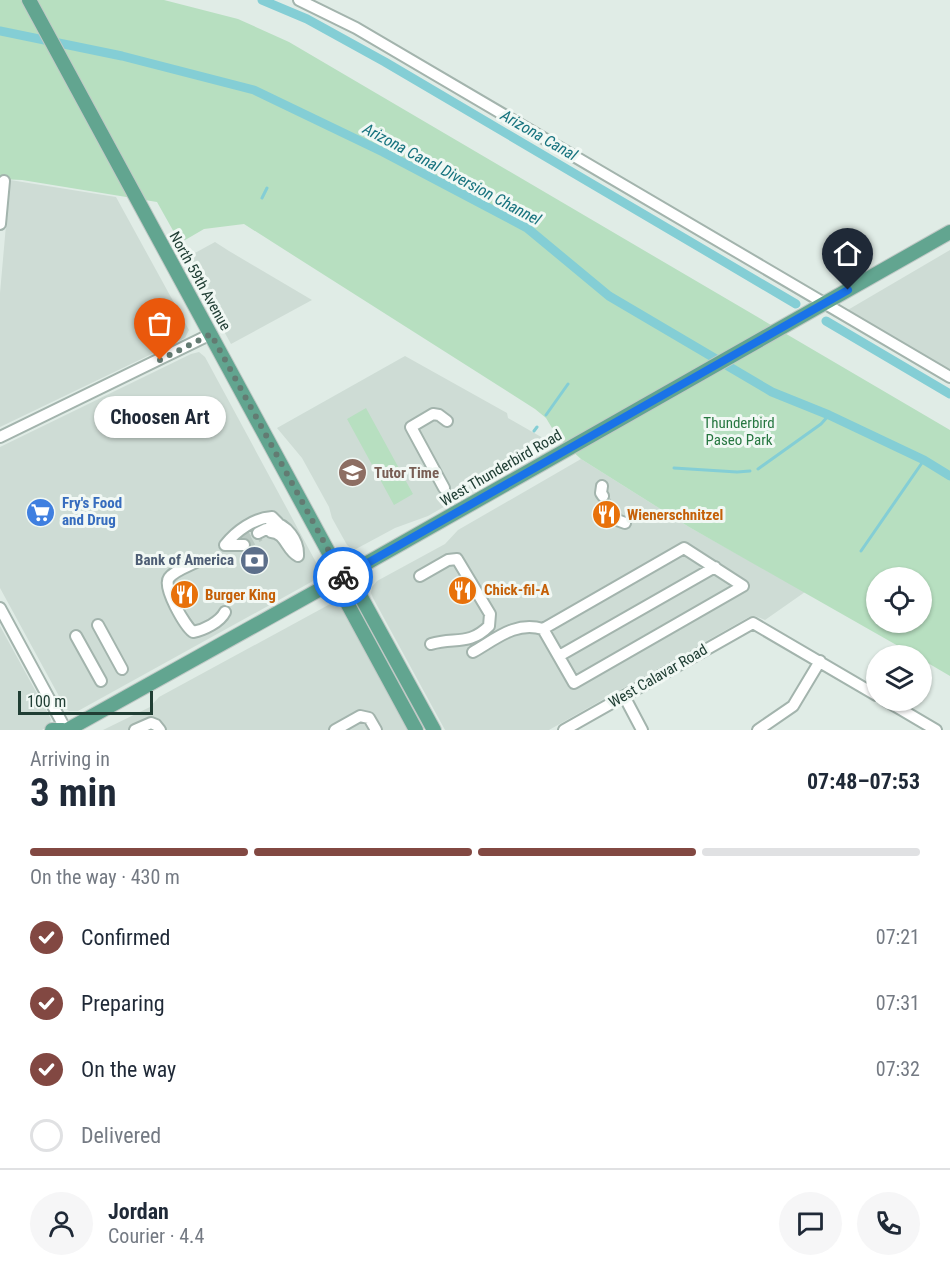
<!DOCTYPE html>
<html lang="en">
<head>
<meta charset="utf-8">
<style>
	:root { --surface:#fff; --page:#f6f6f7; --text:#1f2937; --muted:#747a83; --line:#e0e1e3; --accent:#824842 }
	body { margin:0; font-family:"Roboto Condensed",sans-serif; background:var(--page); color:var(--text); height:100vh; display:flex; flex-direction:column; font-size:22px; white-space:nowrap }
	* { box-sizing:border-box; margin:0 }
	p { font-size:20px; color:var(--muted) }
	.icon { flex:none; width:33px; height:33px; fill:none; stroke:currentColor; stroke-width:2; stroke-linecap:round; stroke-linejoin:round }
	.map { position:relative; height:730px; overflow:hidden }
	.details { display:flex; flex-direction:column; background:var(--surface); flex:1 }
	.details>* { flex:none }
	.tools { position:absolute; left:866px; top:567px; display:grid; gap:12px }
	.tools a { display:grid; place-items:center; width:66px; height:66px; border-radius:50%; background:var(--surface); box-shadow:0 2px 4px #0004; font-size:30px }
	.scale { position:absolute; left:18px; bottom:15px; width:135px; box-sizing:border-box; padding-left:6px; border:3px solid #203e34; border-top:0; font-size:16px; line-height:21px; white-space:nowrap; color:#203e34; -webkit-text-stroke:4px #f1f8f4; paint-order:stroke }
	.pin { position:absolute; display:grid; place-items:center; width:51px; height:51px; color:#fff; margin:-62px -26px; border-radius:50% 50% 50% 0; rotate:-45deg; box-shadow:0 0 6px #0007 }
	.pin .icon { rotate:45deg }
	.courier { position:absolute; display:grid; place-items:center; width:60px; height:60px; margin:-30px; border:4px solid #1a73e8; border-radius:50%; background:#fff; color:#222; box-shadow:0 2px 8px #0007 }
	.bubble { position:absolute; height:42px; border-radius:21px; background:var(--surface); box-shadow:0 2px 4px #0004; font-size:20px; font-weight:700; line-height:42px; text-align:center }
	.summary em { font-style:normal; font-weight:700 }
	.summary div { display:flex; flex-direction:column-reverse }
	.summary { display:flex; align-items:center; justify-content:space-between; height:102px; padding:0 30px }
	h1 { font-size:39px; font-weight:700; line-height:45px }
	.bar { display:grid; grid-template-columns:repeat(4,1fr); gap:9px 6px; align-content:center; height:72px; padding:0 30px }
	.bar i { height:8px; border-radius:4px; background:var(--line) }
	.bar .active { background:var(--accent) }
	.bar p { grid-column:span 4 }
	.line { display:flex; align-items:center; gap:15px; padding:0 30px; border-top:2px solid var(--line) }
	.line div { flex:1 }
	.round { display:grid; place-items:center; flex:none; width:63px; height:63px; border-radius:32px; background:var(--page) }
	ol { padding:0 30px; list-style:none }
	li { display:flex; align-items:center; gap:18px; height:66px }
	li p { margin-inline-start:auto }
	li .icon { padding:6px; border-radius:50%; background:var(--accent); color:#fff; stroke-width:4 }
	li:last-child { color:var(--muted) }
	li i { width:33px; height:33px; border:3px solid var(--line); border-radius:50% }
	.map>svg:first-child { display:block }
	.built { fill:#cedcd5 }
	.green { fill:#b7dfc0; fill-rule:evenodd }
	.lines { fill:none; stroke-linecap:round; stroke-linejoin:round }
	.stream { stroke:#84ced5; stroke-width:3 }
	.canal { stroke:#84ced5; stroke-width:9 }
	.minor-tunnel { stroke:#bac9c2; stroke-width:10; stroke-dasharray:10 5; stroke-linecap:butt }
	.minor-casing { stroke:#a3b4ad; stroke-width:14 }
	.major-casing { stroke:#c1c9c6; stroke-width:16 }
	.minor { stroke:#fff; stroke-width:10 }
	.major { stroke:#62a590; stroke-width:14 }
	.done { stroke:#637b72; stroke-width:6; stroke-dasharray:0 10.8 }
	.route { stroke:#1a73e8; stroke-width:8 }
	.labels { text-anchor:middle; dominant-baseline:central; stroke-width:6; stroke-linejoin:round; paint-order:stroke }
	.street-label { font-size:15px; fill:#203e34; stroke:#f1f8f4 }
	.park-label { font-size:15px; fill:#277741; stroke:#f1f8f4 }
	.education-label { font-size:15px; font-weight:bold; fill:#785e54; stroke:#f1f8f4; text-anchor:start }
	.shop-label { font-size:15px; font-weight:bold; fill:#366cbe; stroke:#f1f8f4; text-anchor:start }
	.food-label { font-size:15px; font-weight:bold; fill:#c56008; stroke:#f1f8f4; text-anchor:start }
	.service-label { font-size:15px; font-weight:bold; fill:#4e5e75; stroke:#f1f8f4; text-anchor:end }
	.water-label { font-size:16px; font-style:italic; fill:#16727e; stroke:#f1f8f4 }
</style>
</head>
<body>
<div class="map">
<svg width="950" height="730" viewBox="0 0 950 730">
	<rect width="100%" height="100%" fill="#e0ece6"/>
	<path class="built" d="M10 180 116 197 189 330 185 338 0 427V293Z
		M215 242 229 251 312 300 231 344 184 259Z
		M950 250V371L846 311Z
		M199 352 205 357 318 566 319 574 313 581 78 711H69L66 709 0 588V447L191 354Z
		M405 356 507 413 508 418 543 438 548 447 428 516 395 528 356 549 351 548 347 545 332 518 329 507 302 458 277 428Z
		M581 459 689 527 805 592 765 620 755 616 749 617 549 730H445L373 598 371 593 372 587 377 581 445 544 458 530Z
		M332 603 343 609 408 730H103L150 707 159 697Z
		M0 626 51 719 49 726 42 730H0Z"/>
	<path class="green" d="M0 0H164L238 19 289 42 950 430V676L921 659V656L914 655 689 527 581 459 558 438 546 418 535 409 244 224 204 229 180 243 157 202 22 180 0 179ZM876 578H921V622H876Z
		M366 408 413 494 394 505 347 419Z"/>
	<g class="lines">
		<path class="stream" d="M262 198 267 188
			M546 415 568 384
			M534 431 537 427
			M674 468 737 472 750 471
			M758 469 821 424 829 415
			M861 551 924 460"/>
		<path class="canal" d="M262 0 307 19 385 62 796 304
			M0 31 122 56 254 90 383 152 527 228 609 296 772 392 829 415 924 460 950 476
			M826 321 950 394"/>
		<path class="minor-tunnel" d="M603 496 612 511
			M240 537 255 528
			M244 545 260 536"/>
		<defs>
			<path id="minor" d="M299 0 356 28 950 377
				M0 224 4 181
				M0 437 211 334
				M602 486 601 493 603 496
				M444 488 411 427 433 414 439 415 447 421
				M612 511 617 520 625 523
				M271 522C287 524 299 541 298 556
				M271 532C286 533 286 550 298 556
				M258 533 266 529H279
				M225 545C236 531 254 518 272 517L278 523
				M225 545H244
				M684 548 743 586 574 683 543 629Z
				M198 561C189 566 175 570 169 578 162 587 185 626 193 632 204 630 220 622 225 612
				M420 576 448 560 457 559 490 614 489 626C469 646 455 637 431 644
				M0 608 66 730
				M98 625 122 669
				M76 636 101 681
				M473 652C496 639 515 621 543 629
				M559 656 715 567
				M624 696 642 730
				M885 700 936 730
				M135 730 151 723 156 725 160 730
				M335 730 360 716 369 718 376 730
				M564 730 753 623 876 695
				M758 730 793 706 820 661"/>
			<path id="major" d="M29 0 342 577 360 595 434 730
				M342 577 346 601 416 730
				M52 730H63
				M67 730 360 567 950 232"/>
		</defs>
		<use href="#minor" class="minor-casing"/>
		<use href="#major" class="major-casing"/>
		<use href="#minor" class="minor"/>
		<use href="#major" class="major"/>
	</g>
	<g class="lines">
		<path class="done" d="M160 360 211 334 343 577"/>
		<path class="route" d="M343 577 848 290"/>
	</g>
	<defs>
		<symbol id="school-disc" viewBox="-11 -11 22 22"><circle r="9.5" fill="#8d6e63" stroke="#f1f8f4"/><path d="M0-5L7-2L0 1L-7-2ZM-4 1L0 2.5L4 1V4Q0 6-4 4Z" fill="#fff"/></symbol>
		<symbol id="supermarket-disc" viewBox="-11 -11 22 22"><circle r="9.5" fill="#3f7fe0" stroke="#f1f8f4"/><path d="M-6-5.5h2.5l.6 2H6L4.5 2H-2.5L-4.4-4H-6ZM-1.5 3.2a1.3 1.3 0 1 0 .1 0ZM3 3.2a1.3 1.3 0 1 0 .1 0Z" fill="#fff"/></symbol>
		<symbol id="restaurant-disc" viewBox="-11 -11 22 22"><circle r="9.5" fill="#e8710a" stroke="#f1f8f4"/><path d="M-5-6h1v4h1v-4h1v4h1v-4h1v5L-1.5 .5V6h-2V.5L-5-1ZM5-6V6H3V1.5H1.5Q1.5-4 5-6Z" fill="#fff"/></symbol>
		<symbol id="bank-disc" viewBox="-11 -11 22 22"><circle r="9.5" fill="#5c6f8a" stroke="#f1f8f4"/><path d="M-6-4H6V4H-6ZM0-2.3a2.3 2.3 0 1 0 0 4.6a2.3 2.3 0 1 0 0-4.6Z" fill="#fff"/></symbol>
	</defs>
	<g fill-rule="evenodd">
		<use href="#school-disc" x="336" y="456" width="33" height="33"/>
		<use href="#supermarket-disc" x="24" y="496" width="33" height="33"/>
		<use href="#restaurant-disc" x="590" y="498" width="33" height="33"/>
		<use href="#bank-disc" x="238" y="544" width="33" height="33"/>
		<use href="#restaurant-disc" x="446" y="574" width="33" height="33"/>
		<use href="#restaurant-disc" x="168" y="578" width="33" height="33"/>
	</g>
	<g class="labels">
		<g class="street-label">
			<text transform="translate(200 281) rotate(61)">North 59th Avenue</text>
			<text transform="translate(501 468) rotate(-30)">West Thunderbird Road</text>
			<text transform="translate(658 676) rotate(-30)">West Calavar Road</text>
		</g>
		<g class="park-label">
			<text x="739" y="423">Thunderbird<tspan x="739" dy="17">Paseo Park</tspan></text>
		</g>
		<g class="education-label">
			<text x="374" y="473">Tutor Time</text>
		</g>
		<g class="shop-label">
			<text x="62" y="503">Fry's Food<tspan x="62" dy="17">and Drug</tspan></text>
		</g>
		<g class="food-label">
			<text x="627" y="515">Wienerschnitzel</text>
			<text x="484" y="590">Chick-fil-A</text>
			<text x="205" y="595">Burger King</text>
		</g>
		<g class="service-label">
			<text x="234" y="560">Bank of America</text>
		</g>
		<g class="water-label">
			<text transform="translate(539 135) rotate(30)">Arizona Canal</text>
			<text transform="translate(452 174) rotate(28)">Arizona Canal Diversion Channel</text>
		</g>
	</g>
</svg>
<div class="tools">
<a><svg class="icon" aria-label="locate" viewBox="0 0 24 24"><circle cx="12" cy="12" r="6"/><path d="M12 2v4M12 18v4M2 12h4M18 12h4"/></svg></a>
<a><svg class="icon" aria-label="layers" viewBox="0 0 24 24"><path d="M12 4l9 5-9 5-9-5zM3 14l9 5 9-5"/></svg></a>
</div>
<div class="scale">100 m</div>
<div class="pin" style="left:160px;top:360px;background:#ea580c"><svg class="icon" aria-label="bag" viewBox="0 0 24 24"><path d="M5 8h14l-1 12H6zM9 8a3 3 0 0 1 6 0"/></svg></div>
<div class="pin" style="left:848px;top:290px;background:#1f2937"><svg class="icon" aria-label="home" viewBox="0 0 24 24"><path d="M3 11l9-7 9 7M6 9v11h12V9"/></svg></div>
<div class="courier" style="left:343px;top:577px"><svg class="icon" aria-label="bike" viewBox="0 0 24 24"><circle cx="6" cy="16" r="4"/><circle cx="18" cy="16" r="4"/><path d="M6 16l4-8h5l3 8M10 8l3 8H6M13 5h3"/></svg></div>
<div class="bubble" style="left:94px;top:396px;width:132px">Choosen Art</div>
</div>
<section class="details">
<div class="summary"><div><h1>3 min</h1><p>Arriving in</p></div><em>07:48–07:53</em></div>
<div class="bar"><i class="active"></i><i class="active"></i><i class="active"></i><i></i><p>On the way · 430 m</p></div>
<ol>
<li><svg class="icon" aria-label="check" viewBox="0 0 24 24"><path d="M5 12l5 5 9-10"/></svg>Confirmed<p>07:21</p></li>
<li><svg class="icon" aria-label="check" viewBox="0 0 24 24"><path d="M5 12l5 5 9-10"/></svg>Preparing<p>07:31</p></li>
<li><svg class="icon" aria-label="check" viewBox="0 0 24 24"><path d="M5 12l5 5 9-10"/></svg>On the way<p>07:32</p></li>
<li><i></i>Delivered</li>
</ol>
<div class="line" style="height:108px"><a class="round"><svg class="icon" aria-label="person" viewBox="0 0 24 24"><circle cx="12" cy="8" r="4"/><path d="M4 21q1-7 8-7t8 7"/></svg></a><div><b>Jordan</b><p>Courier · 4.4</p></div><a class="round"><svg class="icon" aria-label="chat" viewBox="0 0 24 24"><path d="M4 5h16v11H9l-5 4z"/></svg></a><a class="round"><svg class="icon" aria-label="phone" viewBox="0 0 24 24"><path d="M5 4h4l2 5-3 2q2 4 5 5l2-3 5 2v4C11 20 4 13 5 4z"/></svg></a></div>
</section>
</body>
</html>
